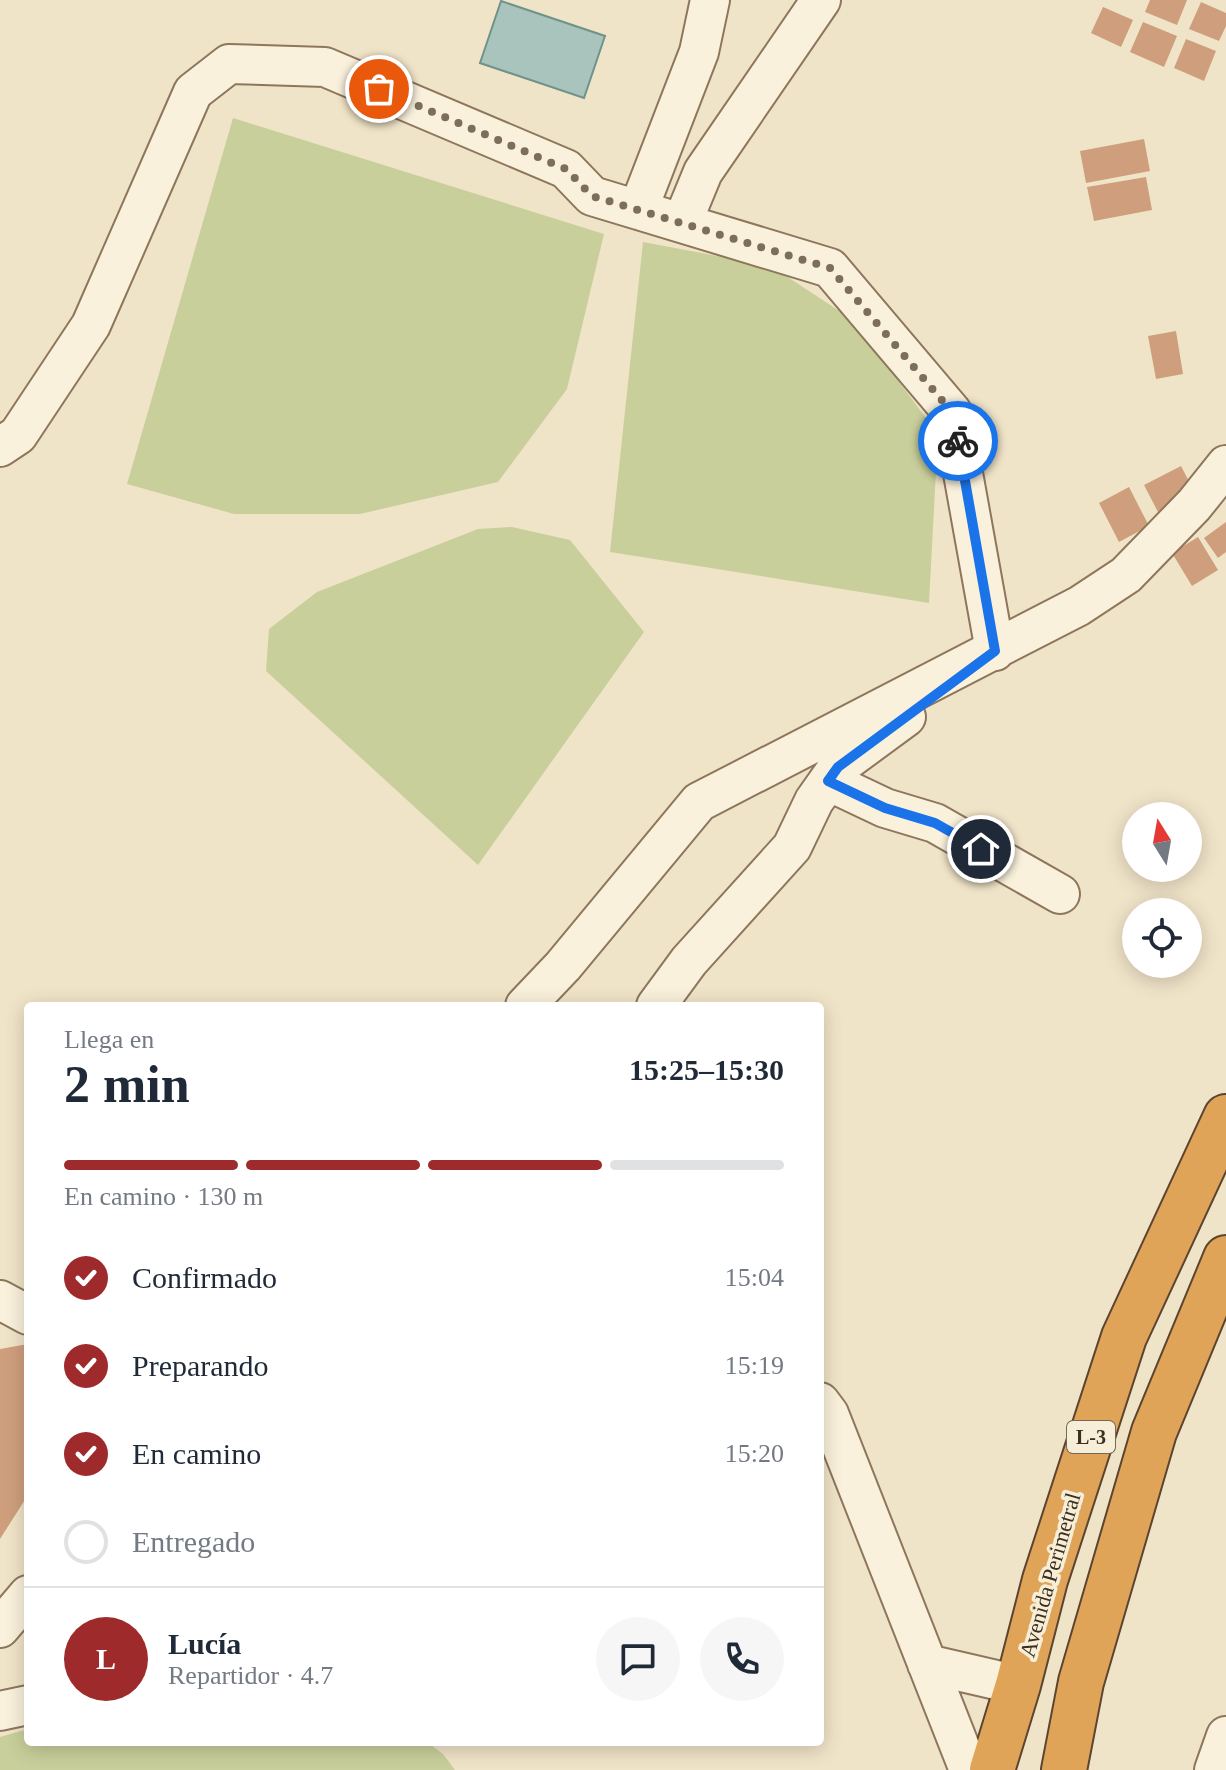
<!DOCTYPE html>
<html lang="es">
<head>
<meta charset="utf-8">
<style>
	:root { --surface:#fff; --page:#f6f6f7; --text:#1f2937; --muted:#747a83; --line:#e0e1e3; --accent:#9e2a2b }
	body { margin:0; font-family:"Times New Roman",serif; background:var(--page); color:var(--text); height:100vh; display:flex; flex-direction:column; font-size:30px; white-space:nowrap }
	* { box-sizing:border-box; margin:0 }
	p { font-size:26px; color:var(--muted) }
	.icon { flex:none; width:44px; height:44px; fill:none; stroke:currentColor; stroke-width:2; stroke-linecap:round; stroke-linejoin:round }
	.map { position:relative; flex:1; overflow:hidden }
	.drawer { position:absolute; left:24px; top:1002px; width:800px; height:744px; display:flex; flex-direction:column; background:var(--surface); border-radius:8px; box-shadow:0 4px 20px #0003 }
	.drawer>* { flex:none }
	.needle { width:52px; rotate:349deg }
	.buttons { position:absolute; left:1122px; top:802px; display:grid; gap:16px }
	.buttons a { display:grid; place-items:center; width:80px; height:80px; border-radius:50%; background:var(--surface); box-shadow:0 4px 20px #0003; font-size:40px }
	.pin { position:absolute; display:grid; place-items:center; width:68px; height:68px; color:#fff; margin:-34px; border:4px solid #fff; border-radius:50%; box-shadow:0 2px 8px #0007 }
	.courier { position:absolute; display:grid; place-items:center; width:80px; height:80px; margin:-40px; border:6px solid #1a73e8; border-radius:50%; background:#fff; color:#222; box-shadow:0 2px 10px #0007 }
	.summary em { font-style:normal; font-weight:600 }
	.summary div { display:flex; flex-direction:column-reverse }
	.summary { display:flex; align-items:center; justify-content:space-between; height:136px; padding:0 40px }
	h1 { font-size:52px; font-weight:600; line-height:60px }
	.bar { display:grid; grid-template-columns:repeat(4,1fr); gap:12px 8px; align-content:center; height:96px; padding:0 40px }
	.bar i { height:10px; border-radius:6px; background:var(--line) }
	.bar .on { background:var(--accent) }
	.bar p { grid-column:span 4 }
	.line { display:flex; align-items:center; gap:20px; padding:0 40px; border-top:2px solid var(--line) }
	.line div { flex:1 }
	.round { display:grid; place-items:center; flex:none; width:84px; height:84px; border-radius:42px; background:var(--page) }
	ol { padding:0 40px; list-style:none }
	li { display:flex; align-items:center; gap:24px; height:88px }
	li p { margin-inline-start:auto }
	li .icon { padding:8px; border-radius:50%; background:var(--accent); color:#fff; stroke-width:4 }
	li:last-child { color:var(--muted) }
	li i { width:44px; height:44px; border:4px solid var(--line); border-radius:50% }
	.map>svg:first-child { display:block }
	.green { fill:#c9cf9b }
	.water { fill:#a9c4bc; stroke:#6f938a; stroke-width:2 }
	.building { fill:#cf9f7d }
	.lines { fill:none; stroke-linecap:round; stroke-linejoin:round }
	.minor-casing { stroke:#8d765c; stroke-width:42 }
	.highway-casing { stroke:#5b4430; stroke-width:48 }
	.minor { stroke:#faf1dc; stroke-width:38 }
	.highway { stroke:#e0a458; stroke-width:44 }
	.done { stroke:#7c6e5b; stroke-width:8; stroke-dasharray:0 14.4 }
	.route { stroke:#1a73e8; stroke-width:10 }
	.labels { text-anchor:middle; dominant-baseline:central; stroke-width:7; stroke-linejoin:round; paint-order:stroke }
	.shield { fill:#f7eed8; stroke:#756857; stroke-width:2 }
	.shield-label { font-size:20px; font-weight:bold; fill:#3d2e20 }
	.street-label { font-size:22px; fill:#3d2e20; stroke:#f7eed8 }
</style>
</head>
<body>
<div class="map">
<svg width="1226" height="1770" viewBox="0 0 1226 1770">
	<rect width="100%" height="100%" fill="#f0e4c8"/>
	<path class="green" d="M233 118 604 234 567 389 498 482 360 514H234L127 484Z
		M643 242 771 266 853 320 938 434 929 603 610 552Z
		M512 527 570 540 644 632 478 865 266 671 269 629 317 592 478 529Z
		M28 1729V1742H427L443 1754 455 1770H0V1737Z"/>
	<path class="water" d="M501 1 605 36 584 98 480 63Z"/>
	<path class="building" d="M1150 0H1187L1177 25 1145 12Z
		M1201 2 1226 13V26L1219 41 1189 29Z
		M1103 7 1133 20 1121 47 1091 33Z
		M1143 22 1177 36 1164 67 1130 52Z
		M1186 39 1216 51 1204 81 1174 68Z
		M1144 139 1150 171 1086 183 1080 151Z
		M1146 177 1152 210 1094 221 1087 187Z
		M1176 331 1183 374 1156 379 1148 336Z
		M1181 466 1195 493 1158 512 1144 485Z
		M1129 487 1149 526 1119 542 1099 503Z
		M1226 522V552L1218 558 1204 538Z
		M1198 537 1218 570 1192 586 1172 553Z
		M28 1344V1495L0 1539V1349Z"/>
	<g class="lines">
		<defs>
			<path id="minor" d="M638 210 699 52 710 0
				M682 223 703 172 821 0
				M0 447 18 435 91 325 193 92 229 64 325 67 566 169 592 196 830 268 952 412 995 651
				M828 781 885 808 935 823 1060 894
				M525 1006 563 966 699 802 1079 606 1126 575 1194 505 1226 465
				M656 1006 689 961 792 847 814 801 838 767 906 717
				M0 1300 28 1315
				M820 1402 829 1414 969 1770
				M0 1628 28 1595
				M927 1664 1018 1685
				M0 1711 28 1705
				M1214 1770 1226 1736"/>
			<path id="highway" d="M992 1770 1018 1685 1045 1580 1124 1337 1226 1117
				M1064 1770 1081 1682 1154 1432 1226 1258"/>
		</defs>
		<use href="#minor" class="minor-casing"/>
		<use href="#highway" class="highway-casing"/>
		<use href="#minor" class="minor"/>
		<use href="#highway" class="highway"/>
	</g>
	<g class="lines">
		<path class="done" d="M379 89 566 169 592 196 830 268 952 412 958 441"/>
		<path class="route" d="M958 441 995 651 838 767 828 781 885 808 935 823 981 849"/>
	</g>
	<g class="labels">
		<rect class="shield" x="1067" y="1421" width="48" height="32" rx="6"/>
		<g class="shield-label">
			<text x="1091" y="1437">L-3</text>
		</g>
		<g class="street-label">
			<text transform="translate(1050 1575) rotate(-74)">Avenida Perimetral</text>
		</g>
	</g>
</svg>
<div class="buttons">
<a><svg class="needle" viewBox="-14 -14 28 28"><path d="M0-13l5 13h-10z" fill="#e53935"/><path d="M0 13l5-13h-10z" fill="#747a83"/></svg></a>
<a><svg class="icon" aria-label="locate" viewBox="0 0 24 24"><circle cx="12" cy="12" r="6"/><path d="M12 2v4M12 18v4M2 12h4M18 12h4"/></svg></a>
</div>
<div class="pin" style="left:379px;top:89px;background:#ea580c"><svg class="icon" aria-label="bag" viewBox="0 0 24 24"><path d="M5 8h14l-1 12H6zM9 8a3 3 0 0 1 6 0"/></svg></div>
<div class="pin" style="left:981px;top:849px;background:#1f2937"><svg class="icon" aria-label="home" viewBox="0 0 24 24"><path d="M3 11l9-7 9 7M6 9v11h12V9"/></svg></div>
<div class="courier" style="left:958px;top:441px"><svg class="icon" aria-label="bike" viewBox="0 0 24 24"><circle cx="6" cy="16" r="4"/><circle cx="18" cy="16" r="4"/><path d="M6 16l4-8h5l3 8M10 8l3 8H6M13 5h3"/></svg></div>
<section class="drawer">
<div class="summary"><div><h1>2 min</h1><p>Llega en</p></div><em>15:25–15:30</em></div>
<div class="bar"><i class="on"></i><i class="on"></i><i class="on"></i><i></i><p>En camino · 130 m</p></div>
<ol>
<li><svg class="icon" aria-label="check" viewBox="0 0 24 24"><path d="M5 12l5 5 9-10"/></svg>Confirmado<p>15:04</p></li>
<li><svg class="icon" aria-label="check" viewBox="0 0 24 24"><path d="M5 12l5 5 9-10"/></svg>Preparando<p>15:19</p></li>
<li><svg class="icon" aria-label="check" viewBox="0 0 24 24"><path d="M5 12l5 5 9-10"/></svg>En camino<p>15:20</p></li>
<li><i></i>Entregado</li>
</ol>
<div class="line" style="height:144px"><b class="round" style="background:var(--accent);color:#fff">L</b><div><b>Lucía</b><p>Repartidor · 4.7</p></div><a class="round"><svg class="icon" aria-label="chat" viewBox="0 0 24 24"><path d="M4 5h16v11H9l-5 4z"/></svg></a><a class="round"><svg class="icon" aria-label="phone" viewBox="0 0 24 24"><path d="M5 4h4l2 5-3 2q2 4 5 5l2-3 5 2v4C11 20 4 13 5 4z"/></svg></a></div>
</section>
</div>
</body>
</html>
